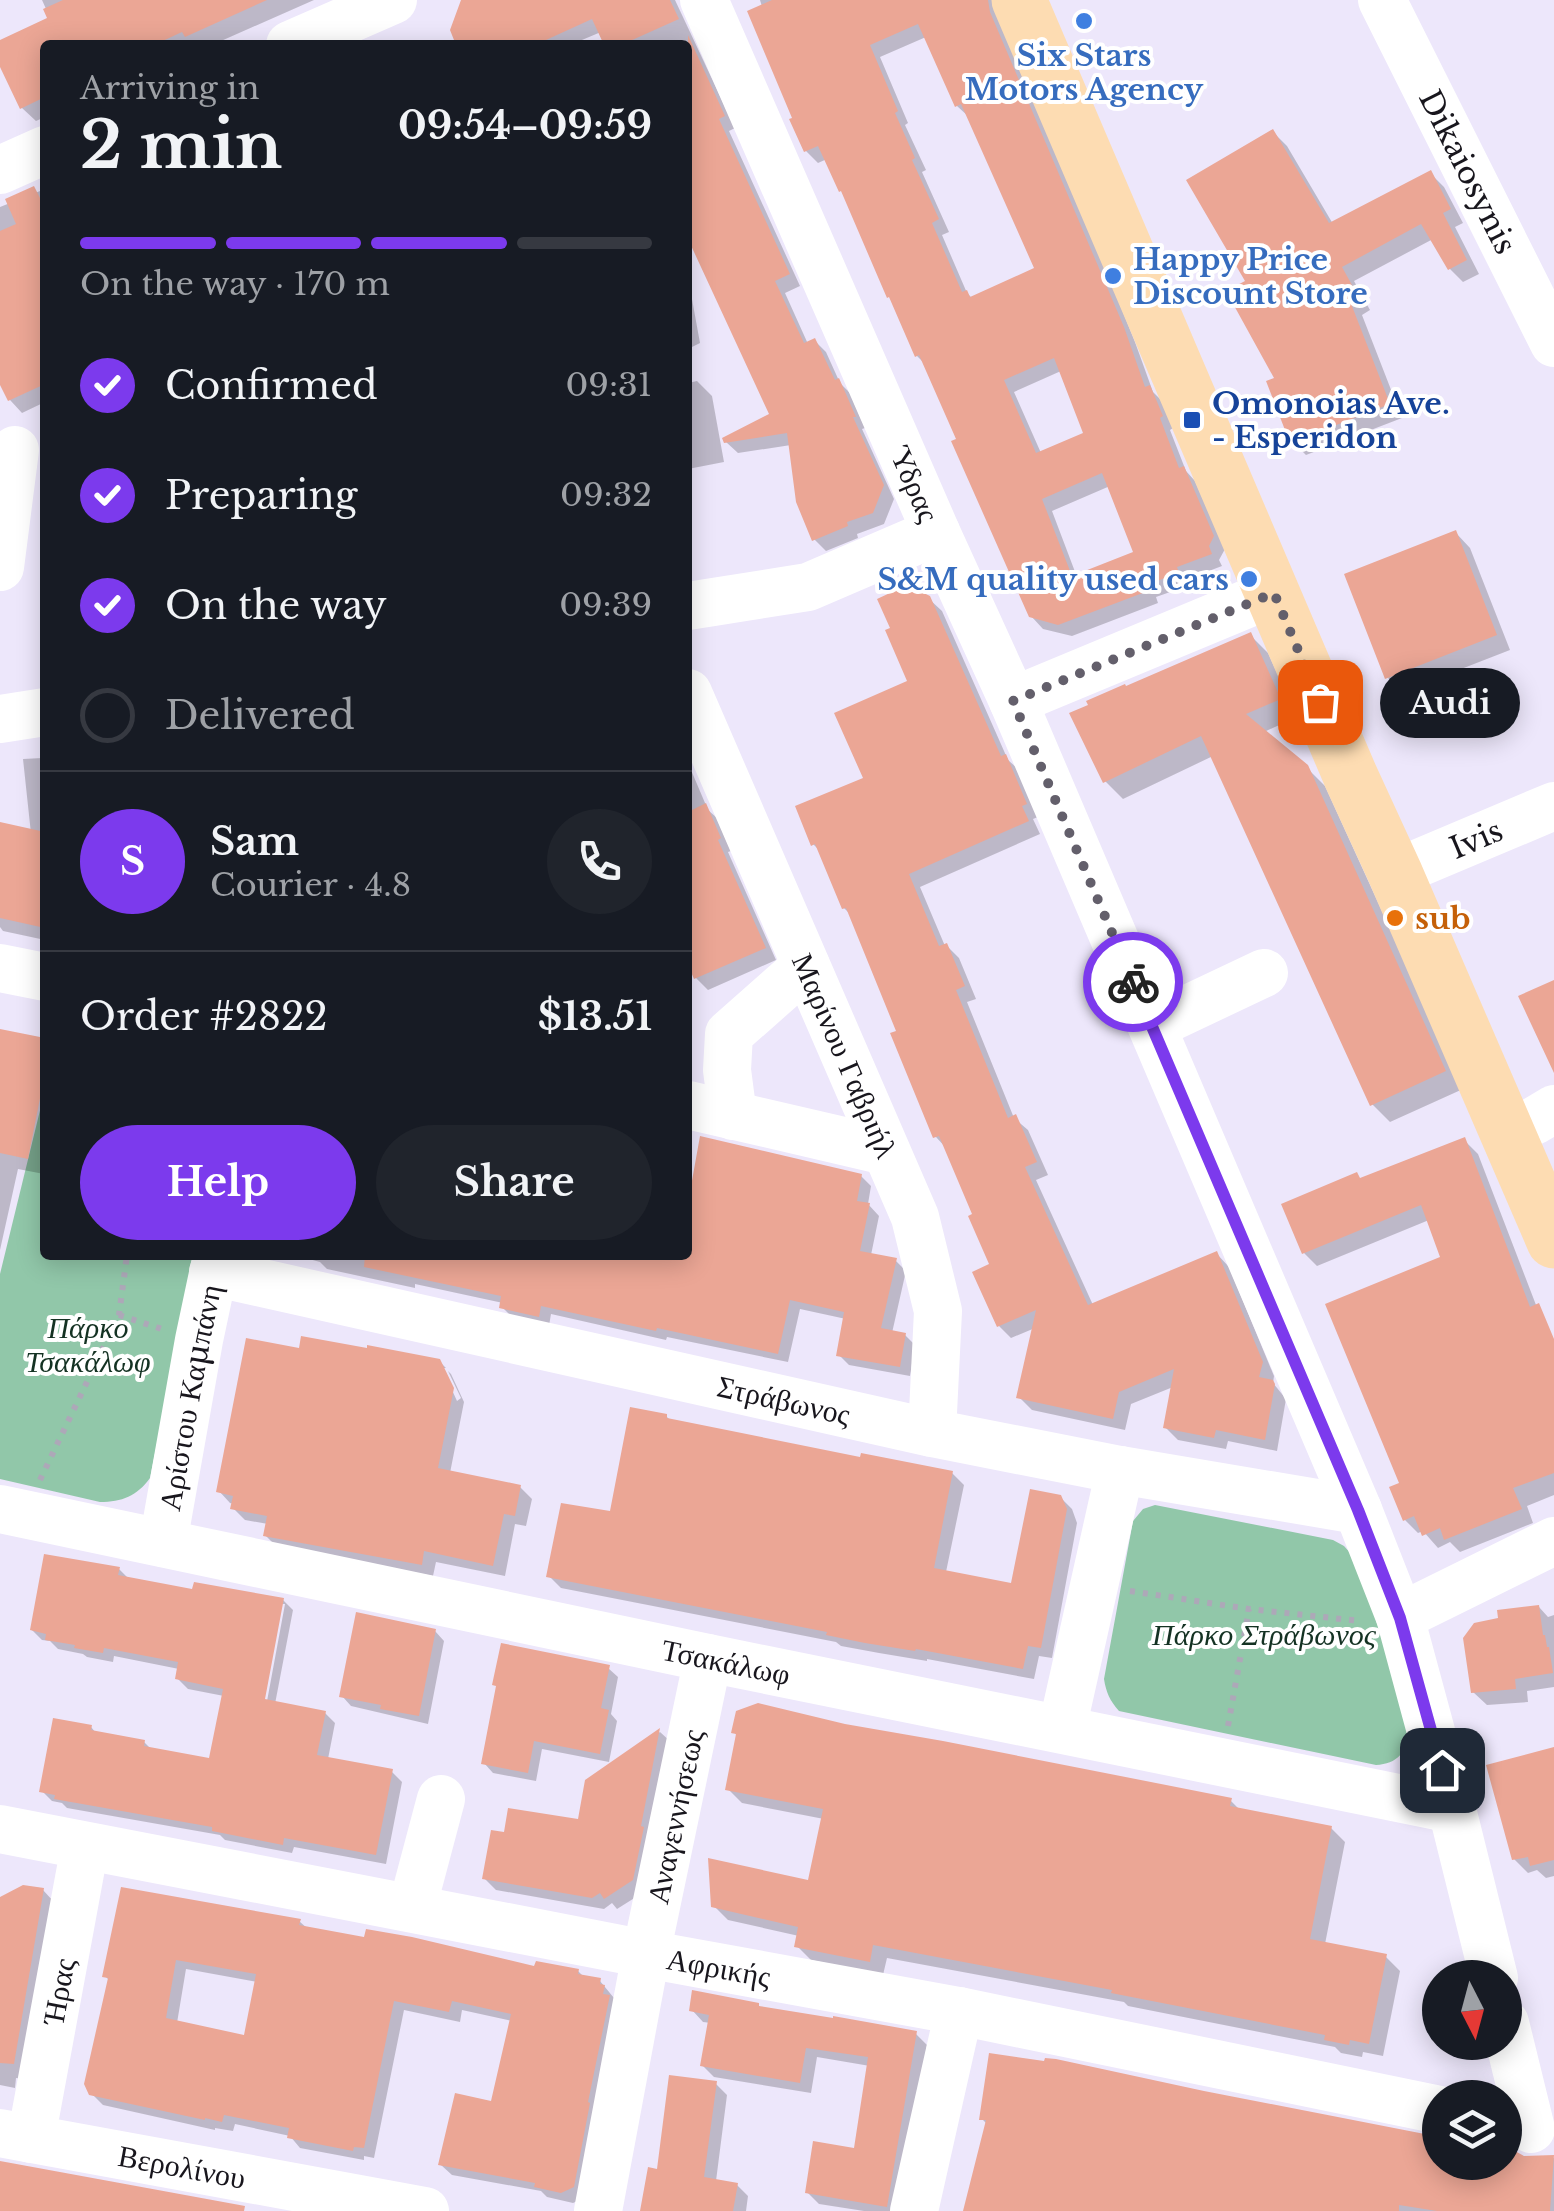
<!DOCTYPE html>
<html lang="en">
<head>
<meta charset="utf-8">
<style>
	:root { --surface:#171b24; --page:#20242c; --text:#f1f3f6; --muted:#9ea1a6; --line:#363941; --accent:#7c3aed }
	body { margin:0; font-family:"Libre Baskerville",serif; background:var(--page); color:var(--text); height:100vh; display:flex; flex-direction:column; font-size:38px; white-space:nowrap }
	* { box-sizing:border-box; margin:0 }
	p { font-size:32px; color:var(--muted) }
	.icon { flex:none; width:55px; height:55px; fill:none; stroke:currentColor; stroke-width:2; stroke-linecap:round; stroke-linejoin:round }
	.map { position:relative; flex:1; overflow:hidden }
	.panel { position:absolute; left:40px; top:40px; width:652px; height:1220px; display:flex; flex-direction:column; background:var(--surface); border-radius:10px; box-shadow:0 5px 25px #0003 }
	.panel>* { flex:none }
	.needle { width:65px; rotate:174deg }
	.buttons { position:absolute; left:1422px; top:1960px; display:grid; gap:20px }
	.buttons a { display:grid; place-items:center; width:100px; height:100px; border-radius:50%; background:var(--surface); box-shadow:0 5px 25px #0003; font-size:50px }
	.pin { position:absolute; display:grid; place-items:center; width:85px; height:85px; color:#fff; margin:-42px; border-radius:20px; box-shadow:0 5px 15px #0006 }
	.courier { position:absolute; display:grid; place-items:center; width:100px; height:100px; margin:-50px; border:8px solid #7c3aed; border-radius:50%; background:#fff; color:#222; box-shadow:0 2px 12px #0007 }
	.bubble { position:absolute; height:70px; border-radius:35px; background:var(--surface); box-shadow:0 5px 25px #0003; font-size:32px; font-weight:700; line-height:70px; text-align:center }
	.overview em { font-style:normal; font-weight:700 }
	.overview div { display:flex; flex-direction:column-reverse }
	.overview { display:flex; align-items:center; justify-content:space-between; height:170px; padding:0 40px }
	h1 { font-size:65px; font-weight:700; line-height:75px }
	.bar { display:grid; grid-template-columns:repeat(4,1fr); gap:15px 10px; align-content:center; height:120px; padding:0 40px }
	.bar i { height:12px; border-radius:8px; background:var(--line) }
	.bar .on { background:var(--accent) }
	.bar p { grid-column:span 4 }
	.line { display:flex; align-items:center; gap:25px; padding:0 40px; border-top:2px solid var(--line) }
	.line div { flex:1 }
	.round { display:grid; place-items:center; flex:none; width:105px; height:105px; border-radius:52px; background:var(--page) }
	ol { padding:0 40px; list-style:none }
	li { display:flex; align-items:center; gap:30px; height:110px }
	li p { margin-inline-start:auto }
	li .icon { padding:10px; border-radius:50%; background:var(--accent); color:#fff; stroke-width:4 }
	li:last-child { color:var(--muted) }
	li i { width:55px; height:55px; border:5px solid var(--line); border-radius:50% }
	.button { display:flex; gap:20px; margin-top:auto; padding:20px 40px }
	.button a { flex:1; height:115px; border-radius:60px; background:var(--accent); color:#fff; font-size:40px; font-weight:700; line-height:115px; text-align:center }
	.button a+a { background:var(--page); color:var(--text) }
	.map>svg:first-child { display:block }
	.green { fill:#91c7a9 }
	.shadow { fill:#0003; fill-rule:evenodd }
	.building { fill:#eba695; fill-rule:evenodd }
	.lines { fill:none; stroke-linecap:round; stroke-linejoin:round }
	.path { stroke:#ada8b8; stroke-width:6; stroke-dasharray:5 8; stroke-linecap:butt }
	.minor { stroke:#fff; stroke-width:48 }
	.major { stroke:#fddcb2; stroke-width:55 }
	.done { stroke:#635f6b; stroke-width:10; stroke-dasharray:0 18 }
	.route { stroke:#7c3aed; stroke-width:12 }
	.shop-dot { fill:#3f7fe0; stroke:#fff; stroke-width:4 }
	.transit-dot { fill:#1a4fb4; stroke:#fff; stroke-width:4 }
	.food-dot { fill:#e8710a; stroke:#fff; stroke-width:4 }
	.labels { text-anchor:middle; dominant-baseline:central; stroke-width:8; stroke-linejoin:round; paint-order:stroke }
	.shop-label { font-size:30px; font-weight:bold; fill:#366cbe; stroke:#fff }
	.street-label { font-size:30px; fill:#18161d; stroke:#fff }
	.transit-label { font-size:30px; font-weight:bold; fill:#164399; stroke:#fff; text-anchor:start }
	.food-label { font-size:30px; font-weight:bold; fill:#c56008; stroke:#fff; text-anchor:start }
	.park-label { font-size:30px; font-style:italic; fill:#143223; stroke:#fff }
</style>
</head>
<body>
<div class="map">
<svg width="1554" height="2211" viewBox="0 0 1554 2211">
	<rect width="100%" height="100%" fill="#ede7fb"/>
	<path class="green" d="M45 1090V1255H195L150 1478C137 1496 122 1502 100 1502L0 1479V1274Z
		M1155 1505 1333 1540 1344 1546 1361 1565 1408 1731C1408 1752 1397 1764 1376 1765L1119 1711C1110 1701 1106 1692 1104 1679L1133 1521 1143 1509Z"/>
	<path class="shadow" d="M42 0H314L212 45H45V117L36 121 22 108 0 61V43L51 20Z
		M472 0H675L735 128 729 131 800 286 785 293 808 344 815 341 826 352 840 383 850 393 865 428 862 429 894 499 884 524 857 534 858 538 826 551 814 539 791 445 738 453 726 442 772 415 688 233V45H606L601 32 570 45H459Z
		M760 0H998L1135 342 1153 392 1161 400 1173 428 1170 430 1186 471 1195 481 1225 549 1219 560 1222 566 1188 579 1190 585 1156 597 1158 603 1072 636 1043 629 1031 616 925 364 917 356 827 159 818 163 806 151ZM926 37 957 106 969 117 1037 269 972 298 967 293 942 235 949 232 922 172 926 170 905 125 908 123 880 57ZM1061 371 1086 435 1041 453 1014 392ZM1110 486 1137 554 1077 577 1052 511Z
		M1273 132 1287 146 1333 224 1430 173 1444 187 1463 223 1455 227 1479 274 1463 282 1450 269 1433 239 1354 281 1370 310 1362 315 1402 418 1306 455 1292 441 1277 379 1248 282Z
		M45 189V402L22 413 10 400 0 379V207Z
		M688 277 700 343 688 349Z
		M697 381 712 396 724 462 688 469V383Z
		M1456 533 1470 548 1510 650 1402 692 1388 678Z
		M928 598 942 611 1008 760 1018 769 1038 817 1033 819 1040 834 920 887 945 946H947L959 958 976 999 967 1002 1014 1118 1028 1130 1048 1175 1036 1180 1093 1305 1217 1254 1229 1267 1274 1376 1273 1383 1286 1399 1277 1451 1228 1441 1226 1449 1178 1440 1165 1427 1173 1387 1131 1404 1125 1430 1032 1410 1019 1397 1035 1328 1011 1338 999 1326 992 1265 975 1215 947 1149 936 1137 899 1032 853 917 844 908 821 852 813 844 866 779 911 682Z
		M1250 635 1268 653 1297 717 1264 732 1306 767 1325 786 1463 1089 1390 1122 1372 1104 1213 756 1123 799 1105 781Z
		M45 744V940L3 931 0 927V824L32 843 23 759 42 758 40 745Z
		M688 763 708 810 717 818 731 851 728 852 776 960 708 990 696 978 688 959Z
		M0 1032 45 1041 44 1174 18 1169 0 1250Z
		M702 1139 861 1176 871 1186 868 1204 879 1216 871 1255 895 1260 906 1271 892 1333 905 1335 915 1345 910 1376 849 1365 839 1355 846 1319 800 1309 788 1362 667 1337 666 1340 551 1314 549 1326 512 1317 502 1307 503 1303 415 1284V1288L327 1269 320 1262 294 1255H688V1216Z
		M1464 1140 1478 1154 1551 1344 1554 1372V1495L1527 1506 1533 1523 1460 1552 1450 1542 1438 1548 1423 1531 1418 1533 1405 1520 1402 1484 1444 1258 1429 1220 1317 1266 1304 1253 1361 1180Z
		M301 1351 439 1361 446 1368H442L457 1401 461 1398 448 1371 451 1374 464 1402 450 1473 520 1487 532 1499 526 1526 515 1524 505 1576 436 1562 433 1576 277 1547 265 1535 268 1524 245 1520 233 1508 234 1504 230 1503 219 1491Z
		M666 1416 671 1421 862 1460 952 1473 964 1485 946 1572 1013 1586 1060 1497 1072 1509 1077 1523 1052 1658 1039 1656 1034 1679 927 1659V1661L879 1653 841 1646 836 1642 561 1588 549 1576 612 1514Z
		M119 1569 129 1579 194 1592 283 1600 293 1610 275 1704 325 1713 335 1723 328 1759 392 1772 402 1782 386 1864 294 1847 292 1853 225 1840 220 1835 67 1808 62 1803 52 1801 42 1791 91 1727 96 1733 144 1742 152 1750 211 1761 224 1696 188 1689 177 1678 179 1669 114 1656 113 1662 87 1657 83 1654 58 1649 50 1641 42 1640 32 1630ZM280 1604H285L265 1712 260 1711Z
		M1539 1607 1548 1617 1554 1615V1687L1527 1691 1528 1702 1487 1705 1473 1692Z
		M435 1631 444 1641 428 1724 351 1706 342 1696Z
		M608 1668 618 1677 611 1714 617 1721 609 1762 542 1749 536 1781 493 1773 484 1763Z
		M845 1727 1231 1801 1240 1810 1331 1828 1345 1842 1325 1944 1386 1957 1400 1971 1383 2056 1363 2052 1362 2057 1341 2053 1335 2047 1128 2006 1124 2002 887 1958 883 1975 811 1960 797 1946 799 1936 728 1920 714 1906 810 1883 824 1819 742 1803 728 1789 738 1737 734 1732Z
		M660 1732 671 1742 644 1892 617 1909 612 1903 604 1909 496 1890 484 1878 506 1835 580 1822 587 1781Z
		M1554 1750V1876L1546 1878 1537 1870 1528 1873 1514 1859Z
		M43 1890 54 1902 23 2079 16 2078 15 2088 0 2085V1900Z
		M299 1921 308 1929 536 1969 578 1971 584 1977 600 1981 614 1998 584 2198 573 2203 547 2197 541 2191 452 2175 441 2165 493 2104 512 2021 462 2010 460 2022 404 2010 374 2158 364 2156V2160L300 2148 290 2136 235 2124 233 2131 215 2128V2130L103 2105 92 2094 110 1981 105 1976ZM186 1969 257 1982 246 2038 177 2023Z
		M758 2005 762 2009 916 2034 927 2045 899 2211H864L819 2204 807 2192 856 2150 870 2066 817 2057 811 2093 714 2077 703 2066 711 2023 703 2022 692 2010Z
		M716 2084 727 2095 716 2181 737 2185 748 2196 746 2211H643L659 2172Z
		M982 2119 1438 2139 1440 2162H1505V2152L1524 2158H1554V2211H965L987 2124Z"/>
	<path class="building" d="M63 0H267L185 37 182 32 154 45H45V97L20 109 0 67V40L47 18 43 9Z
		M461 0H670L679 19 621 45H604L592 19 535 45H456L450 30Z
		M772 0H988L990 12 1124 327 1145 387 1150 385 1163 416 1160 418 1179 468 1184 466 1214 536 1209 546 1212 554 1177 567 1179 573 1146 585 1148 591 1058 625 1029 617 951 441 956 439 919 355 915 357 889 297 887 298 841 191 839 192 818 146 804 152 789 119 792 118 747 11ZM918 24 955 107 961 104 1034 268 970 297 967 290 962 292 932 223 939 219 912 160 915 158 895 113 898 111 870 45ZM1054 358 1083 433 1036 453 1004 380ZM1102 473 1133 552 1072 576 1042 499Z
		M688 35 725 116 719 119 790 274 775 281 804 343 815 338 835 380 839 378 856 417H853L884 485 873 513 847 522 848 526 812 541 796 502 787 433 724 443 722 438 769 414 688 239Z
		M1273 129 1329 223 1431 170 1451 209 1443 213 1467 260 1448 270 1421 224 1342 267 1358 296 1350 301 1390 404 1290 443 1266 381 1274 378 1226 291 1245 281 1186 180Z
		M34 186 45 208V384L8 401 0 385V231L16 224 5 199Z
		M1456 530 1497 635 1385 679 1344 574Z
		M907 585 930 596 1001 756 1006 754 1027 804 1022 806 1029 821 909 874 939 946 947 943 965 986 956 990 1008 1118 1016 1114 1037 1162 1025 1167 1088 1305 1217 1251 1263 1362 1259 1377 1273 1380 1275 1384 1265 1440 1216 1430 1214 1438 1163 1428 1174 1369 1119 1392 1113 1419 1016 1398 1036 1310 997 1327 972 1272 989 1264 968 1216 972 1214 939 1136 933 1138 890 1033 896 1031 846 908 842 909 815 844 811 846 795 806 863 778 834 713 907 681 885 630 890 628 877 599Z
		M1251 632 1281 699 1246 714 1308 765 1446 1071 1370 1106 1201 736 1103 783 1069 713 1088 705 1086 701 1125 684 1126 686Z
		M706 803 721 838 718 840 766 948 694 979 688 965V812Z
		M0 822 45 832V928L0 918Z
		M1554 980V1073L1518 996Z
		M0 1029 45 1038V1073L28 1159 0 1153Z
		M700 1136 862 1174 857 1201 870 1203 860 1251 897 1258 881 1328 906 1333 900 1367 836 1356 844 1312 790 1300 778 1354 657 1328 656 1331 541 1306 539 1317 499 1308 501 1296 364 1267 365 1255H688V1203Z
		M1465 1137 1530 1307 1539 1303 1554 1339V1473L1513 1488 1522 1509 1444 1540 1440 1528 1422 1536 1414 1516 1403 1521 1389 1487 1399 1483 1325 1304 1440 1257 1421 1205 1302 1254 1281 1204 1357 1172 1360 1178Z
		M301 1336 367 1348V1345L440 1359 454 1388 438 1468 521 1485 515 1516 504 1514 493 1566 424 1551 422 1565 263 1536 267 1516 230 1509 233 1496 216 1492 246 1338 299 1348Z
		M630 1407 667 1414V1418L860 1457 861 1453 953 1471 934 1568 1011 1583 1030 1489 1061 1495 1067 1509 1041 1648 1028 1646 1023 1669 916 1649 915 1651 865 1643 826 1635 827 1632 546 1577 561 1503 610 1511Z
		M44 1554 120 1567 118 1575 192 1589 194 1582 284 1598 265 1699 326 1711 317 1755 393 1769 376 1855 284 1838 283 1845 212 1831V1827L54 1799 55 1795 39 1792 53 1718 92 1725 91 1730 145 1740 144 1746 209 1758 223 1689 175 1679 178 1662 104 1648 103 1653 74 1648 75 1645 45 1640 46 1634 30 1630Z
		M1539 1605 1543 1635H1545L1547 1647H1549L1553 1673 1515 1679 1516 1689 1471 1693 1463 1638 1474 1623 1498 1618 1497 1610Z
		M356 1612 436 1629 419 1716 380 1709 381 1705 339 1697Z
		M501 1643 610 1665 601 1708 609 1710 600 1754 534 1741 528 1773 481 1764 496 1686 492 1685Z
		M758 1703 845 1724 943 1741 1232 1798 1230 1806 1332 1826 1310 1939 1387 1954 1369 2044 1350 2040 1349 2045 1324 2040 1325 2035 1111 1993 1112 1990 873 1945 870 1962 794 1947 798 1927 711 1907 708 1858 808 1880 823 1809 725 1790 736 1734 731 1733 736 1711Z
		M660 1728 641 1826 644 1827 633 1880 604 1899 600 1893 592 1898 482 1879 491 1830 504 1832 508 1808 578 1819 585 1780Z
		M1554 1747V1860L1530 1866 1528 1857 1512 1860 1486 1765Z
		M23 1885 44 1888 14 2064 0 2063V1897Z
		M121 1887 301 1919 299 1925 364 1937 366 1929 412 1937 534 1966 536 1961 579 1969 578 1974 601 1978 600 1984 605 1985 603 1994 610 1995 588 2102 590 2103 574 2187 561 2193 534 2187 535 2183 438 2165 455 2093 491 2101 511 2014 452 2001 449 2012 394 2001 364 2148 354 2147 353 2151 287 2138 289 2128 224 2115 222 2122 205 2118V2120L89 2095 84 2084 108 1978 102 1977ZM176 1960 256 1974 244 2035 166 2018Z
		M692 1990 759 2003V2006L833 2018V2016L917 2031 887 2207 805 2193 813 2141 854 2148 868 2057 806 2048 800 2083 700 2066 709 2015 689 2011Z
		M989 2053 1044 2061 1045 2058 1056 2059 1204 2091 1440 2137 1436 2162H1505V2149L1515 2151 1524 2156 1554 2155 1550 2211H1437L1399 2205V2211H963L986 2120H979Z
		M669 2075 717 2081 704 2177 738 2183 733 2211H640L648 2167 657 2169Z
		M0 2161 245 2206 244 2211H0Z"/>
	<g class="lines">
		<path class="path" d="M119 1315 165 1330
			M40 1480 119 1315 127 1255
			M1130 1591 1249 1609 1360 1621
			M1228 1726 1249 1609"/>
		<g class="minor">
			<path id="s1" d="M704 0 936 532 1013 701 1358 1510 1400 1617 1452 1809 1494 1978"/>
			<path id="s2" d="M1382 0 1554 343"/>
			<path d="M290 45 393 0"/>
			<path d="M0 170 45 150"/>
			<path d="M0 567 15 450"/>
			<path d="M688 606 808 587 936 532"/>
			<path id="s3" d="M688 693 915 1217 938 1311 932 1433"/>
			<path d="M1013 701 1273 593"/>
			<path d="M0 719 45 712"/>
			<path id="s4" d="M1395 873 1554 806"/>
			<path d="M0 968 45 977"/>
			<path d="M1152 1026 1264 973"/>
			<path d="M688 1105 886 1151"/>
			<path d="M733 1116 727 1070 729 1034 806 966"/>
			<path d="M1534 1121 1554 1109"/>
			<path id="s5" d="M213 1272 932 1433 1120 1470 1358 1510"/>
			<path id="s6" d="M0 1509 708 1658 1452 1809"/>
			<path id="s7" d="M163 1543 199 1340 217 1255"/>
			<path d="M1400 1617 1554 1541"/>
			<path d="M1062 1729 1120 1470"/>
			<path id="s8" d="M0 1829 646 1954 959 2011 1440 2110"/>
			<path d="M412 1908 441 1799"/>
			<path d="M1505 2023 1531 2129"/>
			<path id="s9" d="M0 2133 425 2211"/>
			<path id="s10" d="M31 2139 85 1846"/>
			<path id="s11" d="M598 2211 646 1954 708 1658"/>
			<path d="M914 2211 959 2011"/>
		</g>
		<path class="major" d="M1019 0 1350 775 1395 873 1554 1241"/>
	</g>
	<g class="lines">
		<path class="done" d="M1133 982 1013 701 1274 593 1320 702"/>
		<path class="route" d="M1133 982 1358 1510 1400 1618 1442 1770"/>
	</g>
	<g class="shop-dot">
		<circle cx="1084" cy="21" r="10"/>
		<circle cx="1113" cy="276" r="10"/>
		<circle cx="1249" cy="579" r="10"/>
	</g>
	<rect class="transit-dot" x="1182" y="410" width="20" height="20" rx="5"/>
	<circle class="food-dot" cx="1395" cy="918" r="10"/>
	<g class="labels">
		<g class="shop-label">
			<text x="1084" y="55">Six Stars<tspan x="1084" dy="34">Motors Agency</tspan></text>
			<text x="1133" y="259" text-anchor="start">Happy Price<tspan x="1133" dy="34">Discount Store</tspan></text>
			<text x="1229" y="579" text-anchor="end">S&amp;M quality used cars</text>
		</g>
		<g class="street-label">
			<text stroke="none"><textPath href="#s2" startOffset="192">Dikaiosynis</textPath></text>
			<text stroke="none"><textPath href="#s1" startOffset="528">Ύδρας</textPath></text>
			<text stroke="none"><textPath href="#s4" startOffset="88">Ivis</textPath></text>
			<text stroke="none"><textPath href="#s3" startOffset="395">Μαρίνου Γαβριήλ</textPath></text>
			<text stroke="none"><textPath href="#s7" startOffset="148">Αρίστου Καμπάνη</textPath></text>
			<text stroke="none"><textPath href="#s5" startOffset="585">Στράβωνος</textPath></text>
			<text stroke="none"><textPath href="#s6" startOffset="742">Τσακάλωφ</textPath></text>
			<text stroke="none"><textPath href="#s11" startOffset="402">Αναγεννήσεως</textPath></text>
			<text stroke="none"><textPath href="#s8" startOffset="732">Αφρικής</textPath></text>
			<text stroke="none"><textPath href="#s10" startOffset="150">Ήρας</textPath></text>
			<text stroke="none"><textPath href="#s9" startOffset="185">Βερολίνου</textPath></text>
		</g>
		<g class="transit-label">
			<text x="1212" y="403">Omonoias Ave.<tspan x="1212" dy="34">- Esperidon</tspan></text>
		</g>
		<g class="food-label">
			<text x="1415" y="918">sub</text>
		</g>
		<g class="park-label">
			<text x="88" y="1327">Πάρκο<tspan x="88" dy="34">Τσακάλωφ</tspan></text>
			<text x="1264" y="1634">Πάρκο Στράβωνος</text>
		</g>
	</g>
</svg>
<div class="buttons">
<a><svg class="needle" viewBox="-14 -14 28 28"><path d="M0-13l5 13h-10z" fill="#e53935"/><path d="M0 13l5-13h-10z" fill="#9ea1a6"/></svg></a>
<a><svg class="icon" aria-label="layers" viewBox="0 0 24 24"><path d="M12 4l9 5-9 5-9-5zM3 14l9 5 9-5"/></svg></a>
</div>
<div class="pin" style="left:1320px;top:702px;background:#ea580c"><svg class="icon" aria-label="bag" viewBox="0 0 24 24"><path d="M5 8h14l-1 12H6zM9 8a3 3 0 0 1 6 0"/></svg></div>
<div class="pin" style="left:1442px;top:1770px;background:#1f2937"><svg class="icon" aria-label="home" viewBox="0 0 24 24"><path d="M3 11l9-7 9 7M6 9v11h12V9"/></svg></div>
<div class="courier" style="left:1133px;top:982px"><svg class="icon" aria-label="bike" viewBox="0 0 24 24"><circle cx="6" cy="16" r="4"/><circle cx="18" cy="16" r="4"/><path d="M6 16l4-8h5l3 8M10 8l3 8H6M13 5h3"/></svg></div>
<div class="bubble" style="left:1380px;top:668px;width:140px">Audi</div>
<section class="panel">
<div class="overview"><div><h1>2 min</h1><p>Arriving in</p></div><em>09:54–09:59</em></div>
<div class="bar"><i class="on"></i><i class="on"></i><i class="on"></i><i></i><p>On the way · 170 m</p></div>
<ol>
<li><svg class="icon" aria-label="check" viewBox="0 0 24 24"><path d="M5 12l5 5 9-10"/></svg>Confirmed<p>09:31</p></li>
<li><svg class="icon" aria-label="check" viewBox="0 0 24 24"><path d="M5 12l5 5 9-10"/></svg>Preparing<p>09:32</p></li>
<li><svg class="icon" aria-label="check" viewBox="0 0 24 24"><path d="M5 12l5 5 9-10"/></svg>On the way<p>09:39</p></li>
<li><i></i>Delivered</li>
</ol>
<div class="line" style="height:180px"><b class="round" style="background:var(--accent);color:#fff">S</b><div><b>Sam</b><p>Courier · 4.8</p></div><a class="round"><svg class="icon" aria-label="phone" viewBox="0 0 24 24"><path d="M5 4h4l2 5-3 2q2 4 5 5l2-3 5 2v4C11 20 4 13 5 4z"/></svg></a></div>
<div class="line" style="height:130px"><div>Order #2822</div><b>$13.51</b></div>
<div class="button"><a>Help</a><a>Share</a></div>
</section>
</div>
</body>
</html>
